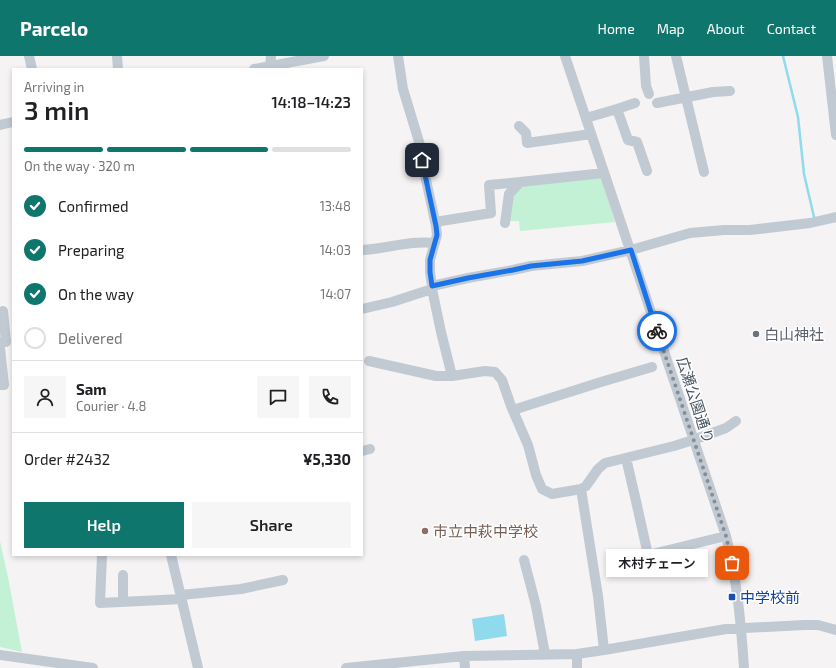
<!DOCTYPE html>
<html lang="en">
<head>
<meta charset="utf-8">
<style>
	:root { --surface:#fff; --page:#f6f6f6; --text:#202124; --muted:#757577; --line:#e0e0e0; --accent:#0f766e }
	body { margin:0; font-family:"Exo 2","Noto Sans JP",sans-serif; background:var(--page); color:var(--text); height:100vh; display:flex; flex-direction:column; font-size:15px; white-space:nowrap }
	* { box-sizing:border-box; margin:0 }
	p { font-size:13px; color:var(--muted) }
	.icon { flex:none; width:22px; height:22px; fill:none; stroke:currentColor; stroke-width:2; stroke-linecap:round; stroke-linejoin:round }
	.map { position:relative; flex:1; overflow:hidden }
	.side { position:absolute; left:12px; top:12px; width:351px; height:488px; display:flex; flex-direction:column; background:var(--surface); border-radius:0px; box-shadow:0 2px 6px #0003 }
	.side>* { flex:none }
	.pin { position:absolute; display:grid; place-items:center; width:34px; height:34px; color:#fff; margin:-17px; border-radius:8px; box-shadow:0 2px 6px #0006 }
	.courier { position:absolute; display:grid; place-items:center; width:40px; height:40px; margin:-20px; border:3px solid #1a73e8; border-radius:50%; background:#fff; color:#222; box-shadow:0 1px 5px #0007 }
	.bubble { position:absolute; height:28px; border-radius:0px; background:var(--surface); box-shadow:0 2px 6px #0003; font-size:13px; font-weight:600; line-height:28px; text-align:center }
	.overview em { font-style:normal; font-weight:600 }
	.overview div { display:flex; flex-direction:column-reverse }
	.overview { display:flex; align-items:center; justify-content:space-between; height:68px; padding:0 12px }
	h1 { font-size:26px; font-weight:600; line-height:30px }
	.bar { display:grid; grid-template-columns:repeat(4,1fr); gap:6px 4px; align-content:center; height:48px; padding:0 12px }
	.bar i { height:5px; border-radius:3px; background:var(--line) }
	.bar .current { background:var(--accent) }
	.bar p { grid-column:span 4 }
	.line { display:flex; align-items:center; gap:10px; padding:0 12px; border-top:1px solid var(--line) }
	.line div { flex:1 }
	.round { display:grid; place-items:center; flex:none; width:42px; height:42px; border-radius:0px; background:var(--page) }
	ol { padding:0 12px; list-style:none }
	li { display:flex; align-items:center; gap:12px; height:44px }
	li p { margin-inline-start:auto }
	li .icon { padding:4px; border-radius:50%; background:var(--accent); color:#fff; stroke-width:4 }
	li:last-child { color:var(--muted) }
	li i { width:22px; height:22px; border:2px solid var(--line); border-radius:50% }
	.cta { display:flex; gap:8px; margin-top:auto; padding:8px 12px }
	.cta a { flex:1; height:46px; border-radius:0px; background:var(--accent); color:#fff; font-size:16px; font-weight:600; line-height:46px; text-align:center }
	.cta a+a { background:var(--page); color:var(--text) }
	header { display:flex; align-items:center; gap:24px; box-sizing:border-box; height:56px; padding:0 20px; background:var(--accent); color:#fff }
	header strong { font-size:19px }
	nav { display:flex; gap:22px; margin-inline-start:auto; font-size:14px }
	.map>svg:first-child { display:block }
	.green { fill:#c3f1d5 }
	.water { fill:#90daee }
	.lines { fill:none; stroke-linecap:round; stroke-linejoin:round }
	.stream { stroke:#90daee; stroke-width:2.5 }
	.minor { stroke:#c1cad2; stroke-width:10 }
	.done { stroke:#868d94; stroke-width:4; stroke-dasharray:0 7.2 }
	.route { stroke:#1a73e8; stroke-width:5 }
	.worship-dot { fill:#6b7280; stroke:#fff; stroke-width:1.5 }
	.education-dot { fill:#8d6e63; stroke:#fff; stroke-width:1.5 }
	.transit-dot { fill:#1a4fb4; stroke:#fff; stroke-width:1.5 }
	.labels { text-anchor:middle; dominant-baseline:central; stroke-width:3; stroke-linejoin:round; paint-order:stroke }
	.worship-label { font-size:15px; fill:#5b616d; stroke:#fff; text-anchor:start }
	.street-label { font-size:15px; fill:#4a5661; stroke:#fff }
	.education-label { font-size:15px; fill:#785e54; stroke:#fff; text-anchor:start }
	.transit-label { font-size:15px; fill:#164399; stroke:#fff; text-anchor:start }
</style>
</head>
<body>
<header>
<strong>Parcelo</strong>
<nav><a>Home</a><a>Map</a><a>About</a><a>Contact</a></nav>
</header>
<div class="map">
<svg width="836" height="612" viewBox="0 0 836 612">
	<rect width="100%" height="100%" fill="#f5f3f3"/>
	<path class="green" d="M601 121 615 166 520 175 519 165H509L512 139 520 129Z
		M0 485 9 526 22 596 0 591Z"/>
	<path class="water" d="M504 558 507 580 475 585 472 563Z"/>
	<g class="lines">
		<path class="stream" d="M783 0 798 61 804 118 814 161"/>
		<path class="minor" d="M29 0 32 13
			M117 0 118 13
			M398 0 403 33 420 89 425 119 436 170 437 179 430 204V216L432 230
			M565 0 726 480C737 524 741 567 744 612
			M644 0 646 30 649 38
			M676 0 704 116
			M827 0 836 79
			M270 10 271 0
			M254 13 324 0
			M657 47 713 36 730 35
			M617 53 635 47
			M586 62 617 53 628 84 637 86 647 115
			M0 69 13 66
			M519 70 526 77 527 87 591 78
			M435 166 491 157 489 129 520 126
			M505 167 509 138 520 126 604 117
			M362 194C386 193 410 184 435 187
			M362 253 392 246 432 233V230L468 222 513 214 531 210 582 205 631 194 690 177 724 174H750L810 167 836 161
			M0 286H6L3 255
			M0 292 4 329H0
			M369 305 436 320H452L441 276 432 233
			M452 320 485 315 495 316 502 324 511 350 528 389 536 419 542 433 552 438 581 433
			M513 354 601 326 652 311
			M362 395 370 393
			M626 402 636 445 648 499 726 480
			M102 499 100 547 182 543
			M171 499 198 612
			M524 504 536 550 545 598
			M123 519V546
			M181 539 241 533 283 524
			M604 594 598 540 581 433 586 430 598 413 605 407 674 390 693 384 726 372 736 365
			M577 598V612
			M0 599 93 612
			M464 600 465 612
			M346 612 464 600 577 598 604 594 726 573 804 569H818L836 574"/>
	</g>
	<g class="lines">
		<path class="done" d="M657 275 726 480 732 507"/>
		<path class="route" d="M422 104 428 133 436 170 437 179 430 204V216L432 230 468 222 513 214 531 210 582 205 631 194 657 275"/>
	</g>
	<circle class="worship-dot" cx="756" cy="278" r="4"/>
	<circle class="education-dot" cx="425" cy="475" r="4"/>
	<rect class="transit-dot" x="728" y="537" width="8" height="8" rx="2"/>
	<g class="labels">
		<g class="worship-label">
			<text x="764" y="278">白山神社</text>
		</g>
		<g class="street-label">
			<text transform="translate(696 344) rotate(72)">広瀬公園通り</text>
		</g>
		<g class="education-label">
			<text x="433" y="475">市立中萩中学校</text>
		</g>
		<g class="transit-label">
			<text x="740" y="541">中学校前</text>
		</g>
	</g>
</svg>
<div class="pin" style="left:732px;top:507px;background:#ea580c"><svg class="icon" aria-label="bag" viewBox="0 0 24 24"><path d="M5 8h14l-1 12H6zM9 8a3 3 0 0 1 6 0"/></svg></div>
<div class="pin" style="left:422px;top:104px;background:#1f2937"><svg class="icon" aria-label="home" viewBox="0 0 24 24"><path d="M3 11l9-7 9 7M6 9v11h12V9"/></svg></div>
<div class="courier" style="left:657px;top:275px"><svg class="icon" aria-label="bike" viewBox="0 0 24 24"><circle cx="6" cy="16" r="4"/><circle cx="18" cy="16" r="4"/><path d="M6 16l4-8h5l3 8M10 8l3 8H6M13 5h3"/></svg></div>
<div class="bubble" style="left:606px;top:493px;width:102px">木村チェーン</div>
<section class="side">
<div class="overview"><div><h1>3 min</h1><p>Arriving in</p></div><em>14:18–14:23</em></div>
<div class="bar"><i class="current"></i><i class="current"></i><i class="current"></i><i></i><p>On the way · 320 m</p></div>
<ol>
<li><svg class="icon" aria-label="check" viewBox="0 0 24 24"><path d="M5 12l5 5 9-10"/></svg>Confirmed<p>13:48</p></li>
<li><svg class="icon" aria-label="check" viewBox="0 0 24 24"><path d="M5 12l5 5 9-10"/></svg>Preparing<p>14:03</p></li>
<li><svg class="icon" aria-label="check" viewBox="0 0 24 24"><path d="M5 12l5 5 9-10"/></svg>On the way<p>14:07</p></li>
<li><i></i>Delivered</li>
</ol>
<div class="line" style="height:72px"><a class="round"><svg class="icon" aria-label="person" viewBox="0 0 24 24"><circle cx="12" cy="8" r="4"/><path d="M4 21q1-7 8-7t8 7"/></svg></a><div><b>Sam</b><p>Courier · 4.8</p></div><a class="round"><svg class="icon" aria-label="chat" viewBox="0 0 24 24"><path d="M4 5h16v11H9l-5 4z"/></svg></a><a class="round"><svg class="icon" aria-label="phone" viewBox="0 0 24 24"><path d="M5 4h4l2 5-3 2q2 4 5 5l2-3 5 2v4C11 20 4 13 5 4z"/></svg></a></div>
<div class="line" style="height:52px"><div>Order #2432</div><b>¥5,330</b></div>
<div class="cta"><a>Help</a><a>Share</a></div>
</section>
</div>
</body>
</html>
